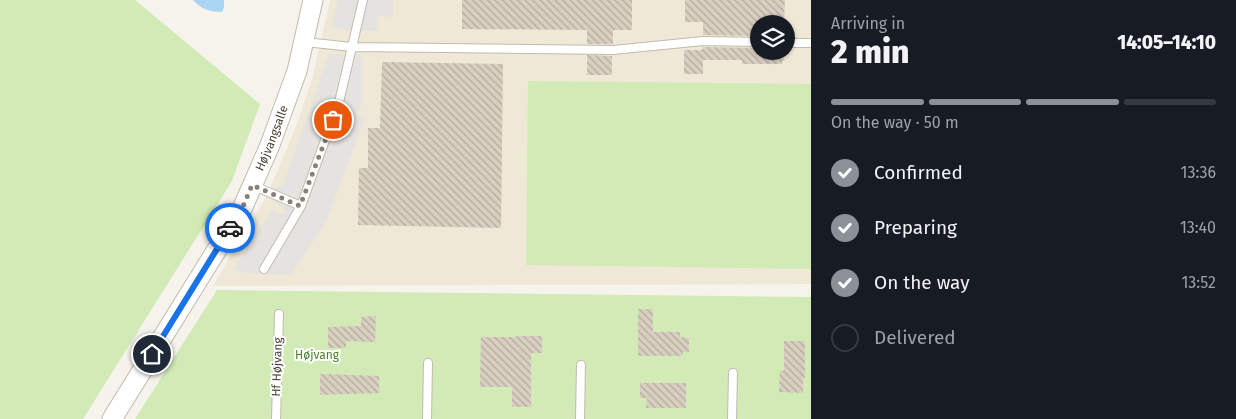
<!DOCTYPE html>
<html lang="en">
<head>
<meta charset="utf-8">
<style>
	:root { --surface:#171b24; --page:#20242c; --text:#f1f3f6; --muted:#9ea1a6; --line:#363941; --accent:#8c9099 }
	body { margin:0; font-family:"Fira Sans",sans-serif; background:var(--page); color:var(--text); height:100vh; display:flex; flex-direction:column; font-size:19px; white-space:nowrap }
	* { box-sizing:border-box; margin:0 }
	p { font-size:16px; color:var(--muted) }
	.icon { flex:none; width:28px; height:28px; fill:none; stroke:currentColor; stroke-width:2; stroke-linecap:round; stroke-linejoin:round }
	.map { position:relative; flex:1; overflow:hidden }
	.sheet { display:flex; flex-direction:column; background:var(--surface); width:425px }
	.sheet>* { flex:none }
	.buttons { position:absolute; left:750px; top:15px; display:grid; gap:10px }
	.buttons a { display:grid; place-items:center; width:45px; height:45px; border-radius:50%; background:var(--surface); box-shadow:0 1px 4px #0004; font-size:25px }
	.pin { position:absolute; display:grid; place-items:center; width:42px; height:42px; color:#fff; margin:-21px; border:2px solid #fff; border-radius:50%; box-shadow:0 1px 5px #0007 }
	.courier { position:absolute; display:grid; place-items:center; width:50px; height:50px; margin:-25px; border:4px solid #1a73e8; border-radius:50%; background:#fff; color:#222; box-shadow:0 1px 6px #0007 }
	.head em { font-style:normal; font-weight:800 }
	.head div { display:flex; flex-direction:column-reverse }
	.head { display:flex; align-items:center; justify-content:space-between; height:85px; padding:0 20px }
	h1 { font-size:32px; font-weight:800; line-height:38px }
	.bar { display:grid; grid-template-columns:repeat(4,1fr); gap:8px 5px; align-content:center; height:60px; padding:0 20px }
	.bar i { height:6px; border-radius:4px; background:var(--line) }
	.bar .active { background:var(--accent) }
	.bar p { grid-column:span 4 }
	ol { padding:0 20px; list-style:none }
	li { display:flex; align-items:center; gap:15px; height:55px }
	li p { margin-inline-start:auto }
	li .icon { padding:5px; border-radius:50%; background:var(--accent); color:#fff; stroke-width:4 }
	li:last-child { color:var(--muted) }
	li i { width:28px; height:28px; border:2px solid var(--line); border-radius:50% }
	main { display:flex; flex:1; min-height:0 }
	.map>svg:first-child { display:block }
	.education { fill:#efe8d6; fill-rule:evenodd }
	.green { fill:#d2eab5 }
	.parking { fill:#e5e3e0 }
	.water { fill:#a9d4f2 }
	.building { fill:url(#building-back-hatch) }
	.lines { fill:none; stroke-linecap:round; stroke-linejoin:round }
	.service-casing { stroke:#c2bbae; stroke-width:10 }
	.tertiary-casing { stroke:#c2bbae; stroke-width:21 }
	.service { stroke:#fff; stroke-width:8 }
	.tertiary { stroke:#fff; stroke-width:19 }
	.done { stroke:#878178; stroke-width:5; stroke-dasharray:0 9 }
	.route { stroke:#1a73e8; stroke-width:6 }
	.labels { text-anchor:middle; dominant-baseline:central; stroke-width:4; stroke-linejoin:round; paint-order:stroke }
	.street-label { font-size:12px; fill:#4b4439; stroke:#fff }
	.park-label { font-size:12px; fill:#4a7f2a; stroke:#fff }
</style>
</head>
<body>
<main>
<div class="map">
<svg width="811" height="419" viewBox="0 0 811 419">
	<defs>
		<pattern id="building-back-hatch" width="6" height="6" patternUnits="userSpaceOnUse" patternTransform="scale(1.25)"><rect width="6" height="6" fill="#d8cfc1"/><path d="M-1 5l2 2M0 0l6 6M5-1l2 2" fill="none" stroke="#b1aa9e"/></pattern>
	</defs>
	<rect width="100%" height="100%" fill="#f6f3ec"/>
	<path class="education" d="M330 0H811V284L213 286 267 195 295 129 313 76ZM759 24H786V51H759Z"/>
	<path class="green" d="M0 0H135L260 104 232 181 83 419H0Z
		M528 81 811 84V269L526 265Z
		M217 290 811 297V419H135Z"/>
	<path class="parking" d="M338 0H393V17L378 16V31L346 30 331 27Z
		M329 54 362 55V104L357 114 365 118 325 224 291 275 255 274 233 270 273 209 280 214 286 213 285 210 271 199 276 188 283 185Z"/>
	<path class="water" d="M193 0H224V7L222 12C210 12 201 9 193 0Z"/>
	<path class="building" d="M462 0H632V30H613V44H587V30L462 29Z
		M685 0H785L784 24H759V36L703 35V22H685Z
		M703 47 759 48V51H784V61H782V64H742V60H703V74H684V50H702Z
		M587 55 612 56V75H587Z
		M382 62 503 64 501 228 358 225 359 168H368V128H380Z
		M638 309H653V332H680V337L689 338V352H683L682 356H638Z
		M376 316 375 342 346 341V348H328V327L361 326V317Z
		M516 336H542V353H531V407H512V387H480L481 337H516Z
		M784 341H805V378H803V393L779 392 780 370 784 371Z
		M320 374 379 376V393L320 395Z
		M640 383H686V408H646L647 398H640Z"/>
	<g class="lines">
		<defs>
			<path id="service" d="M363 0 352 47 613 50 703 41 759 42
				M786 43H811
				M252 185 301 206 339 102 352 47 305 42
				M264 269 301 206
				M276 419 279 314
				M427 419 428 363
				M580 419 581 365
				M732 419 733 373"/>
			<g id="tertiary">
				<path id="s1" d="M112 419 242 209 270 145 297 71 313 0"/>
			</g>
		</defs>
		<use href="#service" class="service-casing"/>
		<use href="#tertiary" class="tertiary-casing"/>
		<use href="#service" class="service"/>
		<use href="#tertiary" class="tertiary"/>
	</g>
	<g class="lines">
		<path class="done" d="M230 228 242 209 252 185 300 206 333 120"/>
		<path class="route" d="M152 354 230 228"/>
	</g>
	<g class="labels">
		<g class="street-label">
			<text stroke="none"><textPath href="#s1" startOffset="324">Højvangsalle</textPath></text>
			<text transform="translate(277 367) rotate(-88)">Hf Højvang</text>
		</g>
		<g class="park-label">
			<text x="317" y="355">Højvang</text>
		</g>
	</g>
</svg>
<div class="buttons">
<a><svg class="icon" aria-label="layers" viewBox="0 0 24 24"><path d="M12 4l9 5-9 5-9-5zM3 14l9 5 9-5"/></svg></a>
</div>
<div class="pin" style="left:333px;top:120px;background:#ea580c"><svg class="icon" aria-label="bag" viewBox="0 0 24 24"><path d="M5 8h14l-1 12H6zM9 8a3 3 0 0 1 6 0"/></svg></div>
<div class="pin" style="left:152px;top:354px;background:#1f2937"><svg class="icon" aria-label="home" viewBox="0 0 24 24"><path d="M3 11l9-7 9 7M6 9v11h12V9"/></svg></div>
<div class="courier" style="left:230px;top:228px"><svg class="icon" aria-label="car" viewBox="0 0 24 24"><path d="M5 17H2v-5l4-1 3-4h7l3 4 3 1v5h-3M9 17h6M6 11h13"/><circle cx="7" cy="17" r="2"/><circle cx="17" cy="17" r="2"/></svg></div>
</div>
<section class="sheet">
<div class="head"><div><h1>2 min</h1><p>Arriving in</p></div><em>14:05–14:10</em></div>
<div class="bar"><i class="active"></i><i class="active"></i><i class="active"></i><i></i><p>On the way · 50 m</p></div>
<ol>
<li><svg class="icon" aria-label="check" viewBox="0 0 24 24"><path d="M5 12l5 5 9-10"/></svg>Confirmed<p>13:36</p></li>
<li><svg class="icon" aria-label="check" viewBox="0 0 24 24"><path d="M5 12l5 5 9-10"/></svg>Preparing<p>13:40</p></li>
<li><svg class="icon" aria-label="check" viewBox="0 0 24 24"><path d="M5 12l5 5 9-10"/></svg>On the way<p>13:52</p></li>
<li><i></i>Delivered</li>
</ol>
</section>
</main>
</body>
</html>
